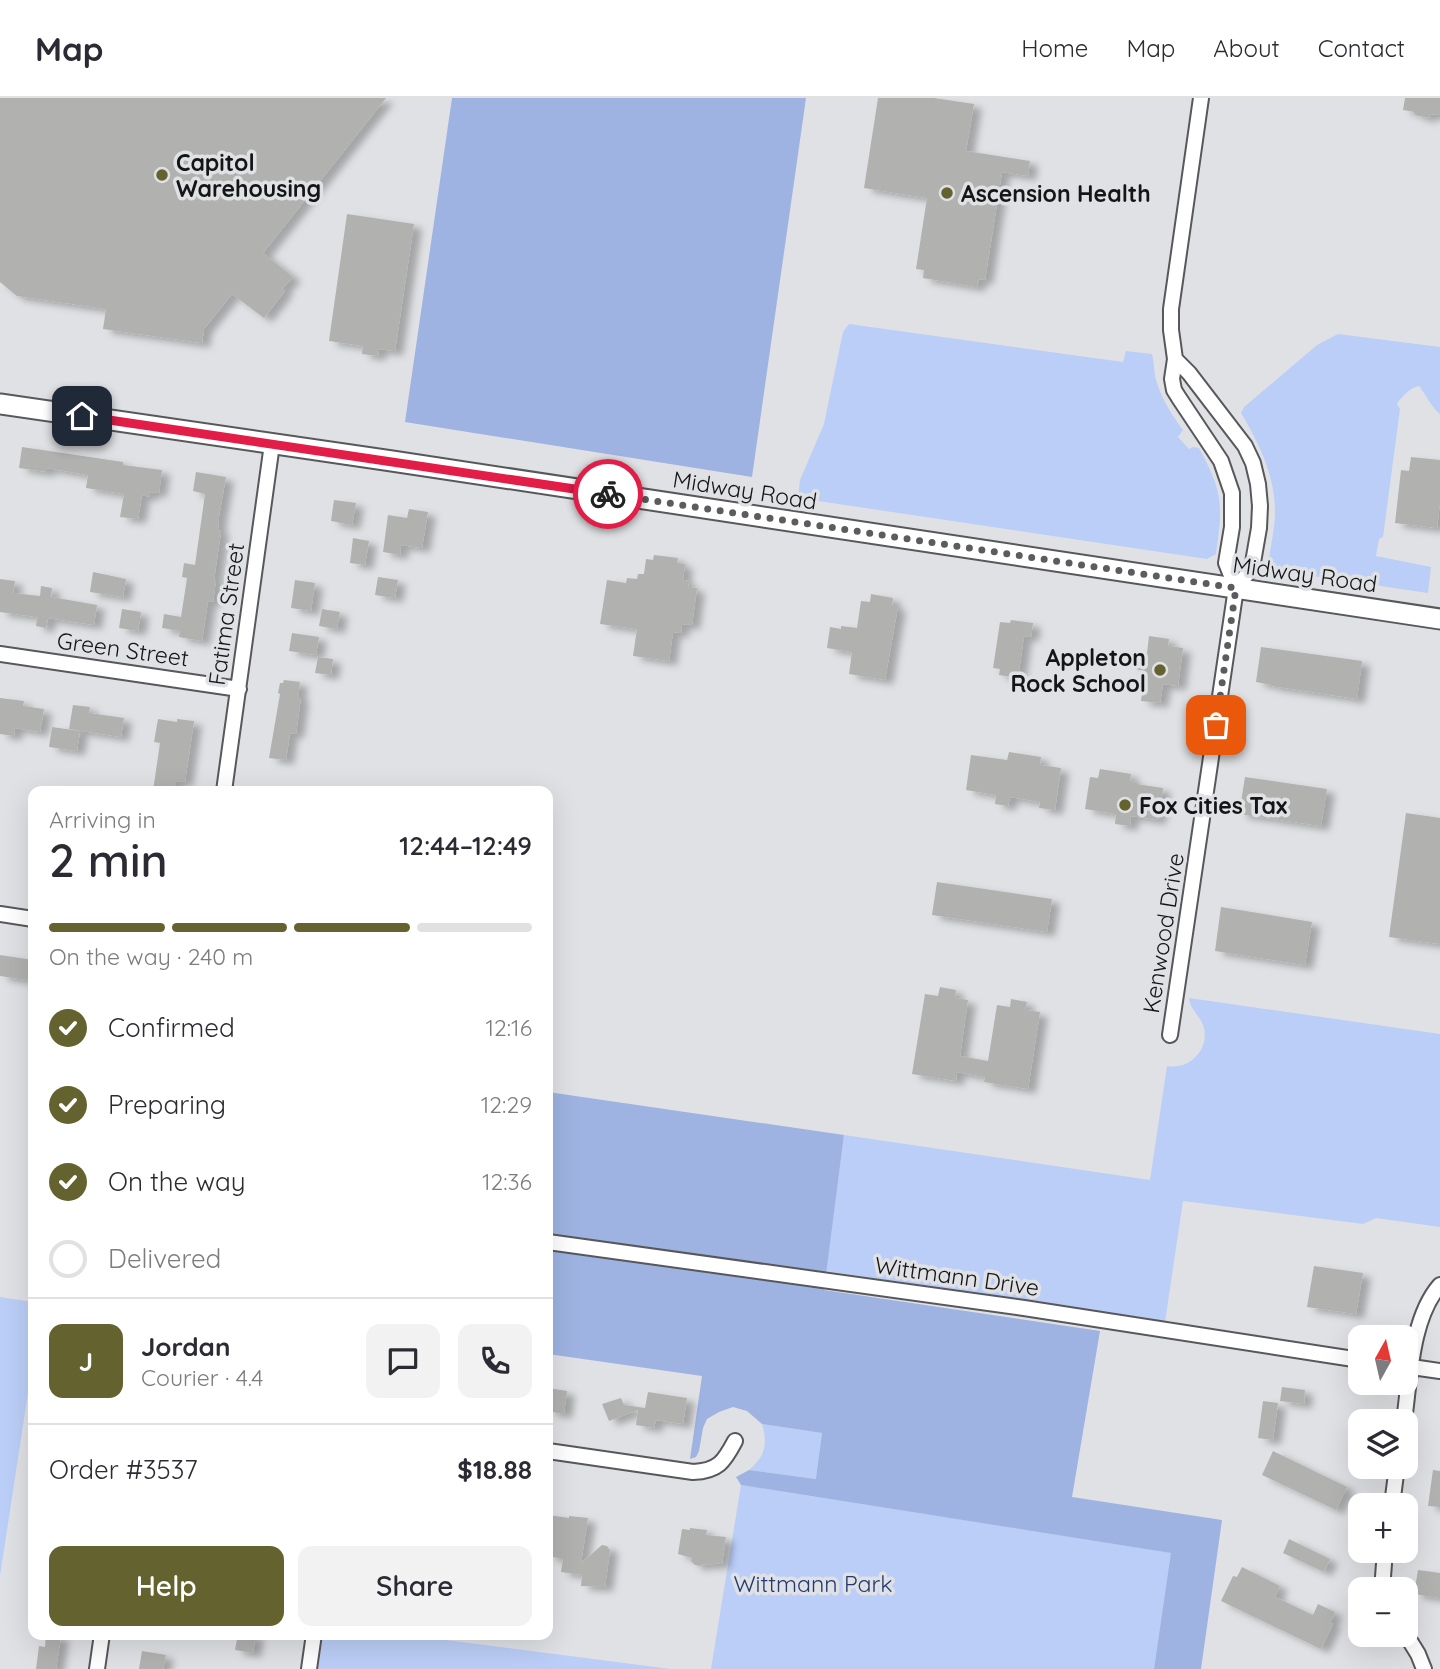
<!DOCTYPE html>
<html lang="en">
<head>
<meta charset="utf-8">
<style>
	:root { --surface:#fff; --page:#f2f2f3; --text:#2b2b33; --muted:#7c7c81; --line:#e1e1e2; --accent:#64622f }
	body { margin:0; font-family:Quicksand,sans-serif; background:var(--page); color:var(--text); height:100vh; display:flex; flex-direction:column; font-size:26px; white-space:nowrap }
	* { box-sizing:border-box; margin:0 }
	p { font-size:23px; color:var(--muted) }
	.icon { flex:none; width:38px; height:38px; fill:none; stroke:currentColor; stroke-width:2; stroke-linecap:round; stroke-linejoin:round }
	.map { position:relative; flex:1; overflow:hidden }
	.details { position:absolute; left:28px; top:688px; width:525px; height:854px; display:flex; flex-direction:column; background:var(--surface); border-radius:14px; box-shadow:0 7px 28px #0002 }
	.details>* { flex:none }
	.needle { width:46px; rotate:8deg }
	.controls { position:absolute; left:1348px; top:1227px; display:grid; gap:14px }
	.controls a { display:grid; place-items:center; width:70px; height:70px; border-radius:14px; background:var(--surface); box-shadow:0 7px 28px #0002; font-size:35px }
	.pin { position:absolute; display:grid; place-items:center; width:60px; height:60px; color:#fff; margin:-30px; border-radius:14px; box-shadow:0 4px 10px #0006 }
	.courier { position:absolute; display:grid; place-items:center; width:70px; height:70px; margin:-35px; border:5px solid #e11d48; border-radius:50%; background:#fff; color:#222; box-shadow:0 2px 9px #0007 }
	.head em { font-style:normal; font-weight:600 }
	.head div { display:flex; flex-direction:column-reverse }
	.head { display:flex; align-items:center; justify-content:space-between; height:119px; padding:0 21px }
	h1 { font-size:46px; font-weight:600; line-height:52px }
	.bar { display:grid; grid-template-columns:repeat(4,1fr); gap:10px 7px; align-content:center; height:84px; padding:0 21px }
	.bar i { height:9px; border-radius:5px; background:var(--line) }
	.bar .current { background:var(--accent) }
	.bar p { grid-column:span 4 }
	.line { display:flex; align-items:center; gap:18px; padding:0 21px; border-top:2px solid var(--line) }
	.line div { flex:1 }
	.round { display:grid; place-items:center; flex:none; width:74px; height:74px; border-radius:14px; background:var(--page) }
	ol { padding:0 21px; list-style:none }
	li { display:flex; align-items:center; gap:21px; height:77px }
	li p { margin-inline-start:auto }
	li .icon { padding:7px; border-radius:50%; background:var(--accent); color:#fff; stroke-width:4 }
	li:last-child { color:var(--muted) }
	li i { width:38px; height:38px; border:4px solid var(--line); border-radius:50% }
	.action { display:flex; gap:14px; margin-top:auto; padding:14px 21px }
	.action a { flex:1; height:80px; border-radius:14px; background:var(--accent); color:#fff; font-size:28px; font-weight:600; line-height:80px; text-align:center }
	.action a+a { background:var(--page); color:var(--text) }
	header { display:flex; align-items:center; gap:42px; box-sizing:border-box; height:98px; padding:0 35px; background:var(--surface); border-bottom:2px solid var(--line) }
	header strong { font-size:33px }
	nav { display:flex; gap:38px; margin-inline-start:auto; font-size:24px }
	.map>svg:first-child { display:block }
	.green { fill:#bbcef7 }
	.forest { fill:#9eb3e2 }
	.building { fill:#b1b1af; filter:url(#shadow) }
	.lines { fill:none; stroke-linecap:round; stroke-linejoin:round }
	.minor-casing { stroke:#57585b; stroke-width:18 }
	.secondary-casing { stroke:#57585b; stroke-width:23 }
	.minor { stroke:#fff; stroke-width:14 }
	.secondary { stroke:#fff; stroke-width:19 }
	.done { stroke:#5b5c5e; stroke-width:7; stroke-dasharray:0 12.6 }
	.route { stroke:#e11d48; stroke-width:9 }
	.poi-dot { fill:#64622f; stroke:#e0e1e4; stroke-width:2.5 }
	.labels { text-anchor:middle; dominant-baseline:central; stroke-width:7; stroke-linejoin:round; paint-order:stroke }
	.poi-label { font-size:23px; font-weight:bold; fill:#141516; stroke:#e0e1e4; text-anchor:start }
	.street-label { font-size:23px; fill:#141516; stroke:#e0e1e4 }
	.park-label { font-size:23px; fill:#233a72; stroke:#e0e1e4 }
</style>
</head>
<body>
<header>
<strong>Map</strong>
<nav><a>Home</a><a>Map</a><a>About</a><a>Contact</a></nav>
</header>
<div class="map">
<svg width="1440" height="1571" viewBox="0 0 1440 1571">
	<defs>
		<filter id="shadow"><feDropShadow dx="8" dy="4.5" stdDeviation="3.5" flood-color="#0004"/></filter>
	</defs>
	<rect width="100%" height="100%" fill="#e0e1e4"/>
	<path class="green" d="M849 226 1123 264 1126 253 1152 256C1154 263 1154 271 1155 278 1160 298 1171 316 1183 332L1178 339 1189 351 1193 349 1199 350C1223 394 1223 407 1216 456L1207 461 798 400 800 382 824 326 843 234Z
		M1338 236 1440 249V316C1432 310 1426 297 1419 288 1411 289 1401 299 1397 306L1400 311 1383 439 1379 441 1376 458 1431 469 1428 495 1271 472 1268 467C1270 451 1274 435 1275 418 1276 380 1260 347 1241 315L1244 309 1317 247Z
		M1189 900 1440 936V1129L1376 1120 1363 1126 1183 1103 1165 1224 826 1173 844 1037 1150 1082 1167 968C1189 972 1209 953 1204 930 1201 918 1190 912 1189 900Z
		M0 1199 33 1204V1262L0 1478Z
		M762 1326 822 1335 817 1381 749 1372C765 1358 768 1347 762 1326Z
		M741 1387 1172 1455 1154 1571H711Z
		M323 1536 407 1537 671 1571H318Z"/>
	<path class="forest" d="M452 0H806L752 379 405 324Z
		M548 994 844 1037 824 1192 1100 1233 1072 1399 1222 1422 1201 1571H1154L1171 1455 741 1387 736 1379 749 1372 816 1381 822 1335 762 1326 747 1313 733 1309 719 1314 707 1321 703 1330 699 1353 696 1359 690 1361 702 1278 548 1256Z"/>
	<path class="building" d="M0 0H386L263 155 293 179 282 191 285 193 264 220 232 196 204 231 202 245 103 231 106 211 17 198 0 184Z
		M878 0H934L974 6 966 53 1030 63 1028 78 1002 74 985 182 979 181 977 189 923 180 924 172 916 171 927 100 864 90Z
		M1405 0H1440V17L1430 16 1429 20 1415 17V14L1403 12Z
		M347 116 414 126 395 253 379 251 378 258 362 256 363 248 329 243Z
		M22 349 123 364V367L162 372 159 395 150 394V399L142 397 138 421 120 419 124 396 86 390 88 377 47 370V374L19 370Z
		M1411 359 1440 362V404L1437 430 1395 425 1401 372 1409 373Z
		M196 374 226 379 219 418 218 432 221 433 214 482H216L213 504 208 503 202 543 179 539 180 533 162 530 164 516 181 519 187 480 182 479 184 465 195 467 205 396 193 393Z
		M334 402 356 405 352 427 331 423Z
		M409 411 428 414 422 450 401 447 400 457 383 454 388 417 407 420Z
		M353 440 369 443 365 467 350 465Z
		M654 457 678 460 677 465 685 466 683 482 689 483 688 489 697 490 692 527 682 526 681 535 673 534 669 563 633 558 637 531 600 526 607 482 626 485 627 480 637 481 638 476H644L646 461 653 462Z
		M93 474 126 481 123 499 90 494Z
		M378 479 398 482 395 500 375 497Z
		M0 481 15 483 13 495 40 498 41 488 52 490 51 499 97 507 94 527 48 520 46 530 36 528 37 519 0 514Z
		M295 482 315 485 311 513 291 510Z
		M871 496 893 500 892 508H898L885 582 849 576 852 554 827 550 830 529 841 531V528L857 530 861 503 870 504Z
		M122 511 141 514 138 533 119 530Z
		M322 511 340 514 337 531 319 528Z
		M1011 522 1033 525 1031 539 1024 538 1018 580 999 577 1000 571 993 570 1000 524 1010 525Z
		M292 535 319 539 316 557 289 553Z
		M1149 538 1169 541 1168 548 1183 550 1178 588 1163 586 1160 605 1141 603 1145 573 1135 571 1137 554 1147 555Z
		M1261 549 1362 563 1357 601 1272 588V587L1256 584Z
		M318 559 333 561 331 577 315 575Z
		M284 582 300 584 298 599H301L296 636 290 635 286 662 269 660 280 596 278 595 280 585H283Z
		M0 600 24 603 23 608 44 611 40 634 15 630 14 638 0 636Z
		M73 607 90 609 89 615 124 620 121 639 69 631Z
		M158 621 177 624V621L194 623 185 684 176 683 175 693H153L160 645 154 644Z
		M52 629 80 633 77 653 49 649Z
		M1009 654 1041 659 1040 667 1061 670 1055 712 1039 710 1040 704 1010 699 1008 708 995 706 996 697 966 692 971 657 1007 662Z
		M1100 671 1131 676 1130 683 1136 684V686L1163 690 1158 722 1131 718 1130 728 1115 726 1116 716 1085 711 1090 679 1098 680Z
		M1245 679 1327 691 1321 728 1239 716Z
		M1406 715 1440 720V846L1389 839Z
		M937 784 1052 801 1047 834 932 817Z
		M1221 809 1312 824 1305 867 1215 853Z
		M0 857 33 862V883L0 878Z
		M940 889 956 892 955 900 968 902 960 958 988 963 997 907 1010 909 1011 901 1027 904 1025 912 1040 914 1028 991 984 984 985 979 957 974 956 983 912 976 925 896 938 898Z
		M1314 1168 1363 1175 1356 1216 1307 1209Z
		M1282 1289 1305 1292 1304 1306 1280 1303Z
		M548 1290 567 1293 564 1316 548 1313Z
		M648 1294 687 1300 683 1326 656 1322 654 1330 636 1327 638 1312 609 1323 602 1306 621 1300 624 1307 645 1310Z
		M1263 1303 1278 1305 1273 1342 1258 1340Z
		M1273 1353 1347 1389 1336 1412 1262 1377Z
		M1433 1372 1440 1373V1409L1428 1408Z
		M548 1417 569 1420V1418L588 1420 581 1465 602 1447 607 1448 610 1452 605 1489 581 1488 582 1477 561 1474 563 1461 548 1458Z
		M690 1430 707 1432 706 1437 726 1439 722 1466 715 1465 714 1467 704 1466 700 1468 695 1467 691 1463 692 1460 678 1456 682 1431 690 1432Z
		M1289 1441 1330 1461 1324 1474 1283 1455Z
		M1242 1469 1280 1488 1275 1499 1313 1517 1318 1506 1335 1514 1330 1525 1333 1526 1321 1551 1221 1503 1233 1478 1237 1479Z
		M1418 1472 1440 1475V1500L1414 1496Z
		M46 1536 61 1538 56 1571H36L39 1548 45 1549Z
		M238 1536H256L253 1555 235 1552Z
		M142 1553 166 1557 163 1571H139Z"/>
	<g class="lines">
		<defs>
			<path id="minor" d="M1201 0 1171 211V232L1175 261 1172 281 1174 292 1179 300 1221 363 1232 395V429L1226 465 1236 490
				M0 556 239 591
				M224 693 272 346
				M0 816 33 821
				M1170 937 1236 490 1252 470 1259 430 1260 408 1258 386 1253 365 1245 348 1189 275 1175 261
				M548 1144 1024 1210 1360 1262
				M1405 1268 1440 1273
				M1404 1323C1410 1281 1411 1220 1440 1187
				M548 1353 693 1374C718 1373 724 1364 735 1343
				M1392 1407 1397 1368
				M1385 1452 1383 1479 1385 1491
				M1405 1535 1418 1556 1424 1571
				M97 1571 102 1536
				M309 1571 314 1536"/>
			<path id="secondary" d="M0 306 392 363 1440 521"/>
		</defs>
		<use href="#minor" class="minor-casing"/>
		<use href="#secondary" class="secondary-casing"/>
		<use href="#minor" class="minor"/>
		<use href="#secondary" class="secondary"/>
	</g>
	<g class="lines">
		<path class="done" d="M608 396 1236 490 1216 627"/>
		<path class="route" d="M82 318 608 396"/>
	</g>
	<g class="poi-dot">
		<circle cx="162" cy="77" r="7"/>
		<circle cx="947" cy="95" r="7"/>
		<circle cx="1160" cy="572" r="7"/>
		<circle cx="1125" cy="707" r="7"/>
	</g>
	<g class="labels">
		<g class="poi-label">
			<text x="176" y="64">Capitol<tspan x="176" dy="26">Warehousing</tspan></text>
			<text x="961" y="95">Ascension Health</text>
			<text x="1146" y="559" text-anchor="end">Appleton<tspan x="1146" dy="26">Rock School</tspan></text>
			<text x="1139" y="707">Fox Cities Tax</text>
		</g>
		<g class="street-label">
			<text transform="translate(745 392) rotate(9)">Midway Road</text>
			<text transform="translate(1305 476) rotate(8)">Midway Road</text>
			<text transform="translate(226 516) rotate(-82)">Fatima Street</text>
			<text transform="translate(123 551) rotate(8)">Green Street</text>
			<text transform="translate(1163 835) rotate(-81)">Kenwood Drive</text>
			<text transform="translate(957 1178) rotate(8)">Wittmann Drive</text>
		</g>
		<g class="park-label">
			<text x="813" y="1485">Wittmann Park</text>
		</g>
	</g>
</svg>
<div class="controls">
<a><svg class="needle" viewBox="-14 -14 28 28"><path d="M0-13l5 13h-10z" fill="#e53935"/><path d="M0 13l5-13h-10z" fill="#7c7c81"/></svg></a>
<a><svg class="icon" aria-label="layers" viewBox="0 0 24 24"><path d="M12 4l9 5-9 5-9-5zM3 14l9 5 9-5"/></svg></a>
<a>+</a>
<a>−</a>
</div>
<div class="pin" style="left:1216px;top:627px;background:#ea580c"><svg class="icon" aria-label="bag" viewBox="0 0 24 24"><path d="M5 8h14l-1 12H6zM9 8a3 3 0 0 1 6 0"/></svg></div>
<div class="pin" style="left:82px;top:318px;background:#1f2937"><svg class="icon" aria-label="home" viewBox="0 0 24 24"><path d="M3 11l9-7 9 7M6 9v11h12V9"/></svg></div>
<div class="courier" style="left:608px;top:396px"><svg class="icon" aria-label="bike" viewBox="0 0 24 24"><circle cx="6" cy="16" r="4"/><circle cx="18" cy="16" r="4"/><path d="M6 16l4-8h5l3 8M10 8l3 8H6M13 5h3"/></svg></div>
<section class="details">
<div class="head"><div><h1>2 min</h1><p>Arriving in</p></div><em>12:44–12:49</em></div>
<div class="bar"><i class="current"></i><i class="current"></i><i class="current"></i><i></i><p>On the way · 240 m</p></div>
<ol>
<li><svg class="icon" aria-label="check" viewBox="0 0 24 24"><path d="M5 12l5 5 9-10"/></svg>Confirmed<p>12:16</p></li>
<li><svg class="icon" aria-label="check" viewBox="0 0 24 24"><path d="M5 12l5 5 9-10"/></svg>Preparing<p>12:29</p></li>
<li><svg class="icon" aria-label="check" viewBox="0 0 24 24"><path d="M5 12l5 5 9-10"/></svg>On the way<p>12:36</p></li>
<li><i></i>Delivered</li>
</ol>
<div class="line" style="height:126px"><b class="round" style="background:var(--accent);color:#fff">J</b><div><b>Jordan</b><p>Courier · 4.4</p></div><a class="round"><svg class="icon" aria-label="chat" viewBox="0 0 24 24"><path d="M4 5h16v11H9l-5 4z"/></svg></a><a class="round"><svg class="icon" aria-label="phone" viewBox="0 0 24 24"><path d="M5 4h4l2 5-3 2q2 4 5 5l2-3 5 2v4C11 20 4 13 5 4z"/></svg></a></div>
<div class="line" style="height:91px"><div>Order #3537</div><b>$18.88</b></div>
<div class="action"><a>Help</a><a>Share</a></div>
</section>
</div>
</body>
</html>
